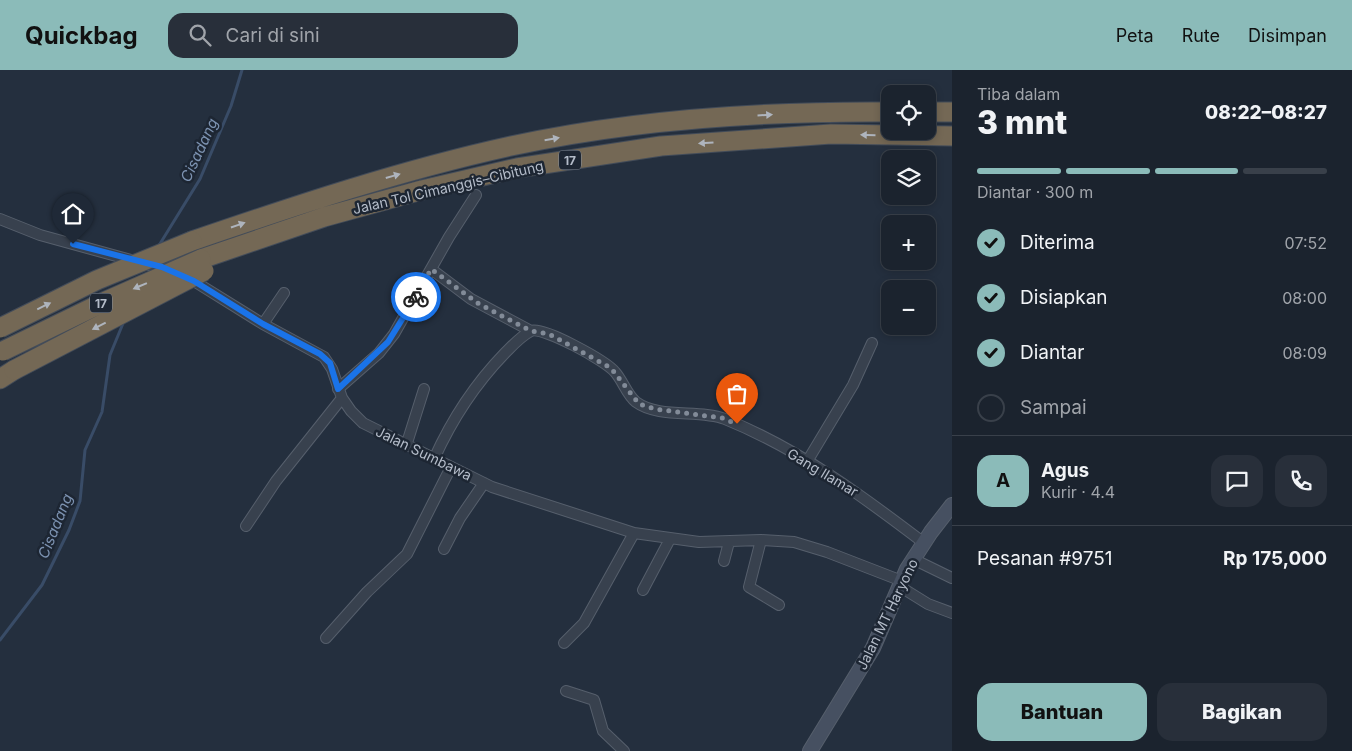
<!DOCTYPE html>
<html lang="id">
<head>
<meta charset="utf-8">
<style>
	:root { --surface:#1b232e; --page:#282f3a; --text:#f1f3f6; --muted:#a0a4aa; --line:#39404a; --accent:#8bbbb9 }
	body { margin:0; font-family:Inter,sans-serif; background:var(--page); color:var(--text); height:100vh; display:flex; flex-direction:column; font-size:19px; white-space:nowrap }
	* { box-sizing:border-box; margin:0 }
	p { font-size:16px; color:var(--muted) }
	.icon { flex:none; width:28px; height:28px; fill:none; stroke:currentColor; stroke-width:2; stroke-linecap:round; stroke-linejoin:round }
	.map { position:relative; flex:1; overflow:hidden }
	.details { display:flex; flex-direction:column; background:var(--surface); width:400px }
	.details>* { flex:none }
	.buttons { position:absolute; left:881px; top:15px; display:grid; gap:10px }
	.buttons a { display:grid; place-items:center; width:55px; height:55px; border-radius:10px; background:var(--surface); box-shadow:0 2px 8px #0003,0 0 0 1px var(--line); font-size:25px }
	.pin { position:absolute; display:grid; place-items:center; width:42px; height:42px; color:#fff; margin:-51px -21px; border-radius:50% 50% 50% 0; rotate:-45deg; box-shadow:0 0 5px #0007 }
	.pin .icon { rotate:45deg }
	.courier { position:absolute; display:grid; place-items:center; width:50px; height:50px; margin:-25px; border:4px solid #1a73e8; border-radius:50%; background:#fff; color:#222; box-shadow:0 1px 6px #0007 }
	.headline em { font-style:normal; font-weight:800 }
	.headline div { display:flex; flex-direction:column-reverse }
	.headline { display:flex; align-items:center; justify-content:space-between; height:85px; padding:0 25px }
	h1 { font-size:32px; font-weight:800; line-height:38px }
	.bar { display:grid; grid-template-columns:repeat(4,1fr); gap:8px 5px; align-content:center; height:60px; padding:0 25px }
	.bar i { height:6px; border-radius:4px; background:var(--line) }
	.bar .current { background:var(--accent) }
	.bar p { grid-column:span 4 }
	.line { display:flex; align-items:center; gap:12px; padding:0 25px; border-top:1px solid var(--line) }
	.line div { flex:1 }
	.round { display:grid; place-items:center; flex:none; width:52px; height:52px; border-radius:15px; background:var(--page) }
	ol { padding:0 25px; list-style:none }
	li { display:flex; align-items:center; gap:15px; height:55px }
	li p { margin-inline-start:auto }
	li .icon { padding:5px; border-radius:50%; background:var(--accent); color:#111; stroke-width:4 }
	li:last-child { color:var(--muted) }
	li i { width:28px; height:28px; border:2px solid var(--line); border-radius:50% }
	.button { display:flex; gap:10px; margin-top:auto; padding:10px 25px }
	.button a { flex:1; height:58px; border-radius:15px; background:var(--accent); color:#111; font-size:20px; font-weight:800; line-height:58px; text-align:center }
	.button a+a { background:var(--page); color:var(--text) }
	header { display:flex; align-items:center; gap:30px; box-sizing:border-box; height:70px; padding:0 25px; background:var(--accent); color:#111 }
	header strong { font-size:24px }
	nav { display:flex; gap:28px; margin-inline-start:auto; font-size:18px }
	.search { width:350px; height:45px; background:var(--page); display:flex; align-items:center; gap:12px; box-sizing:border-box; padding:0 18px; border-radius:15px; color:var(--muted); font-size:19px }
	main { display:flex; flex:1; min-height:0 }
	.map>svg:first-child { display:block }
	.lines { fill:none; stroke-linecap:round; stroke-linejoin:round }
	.stream { stroke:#394c67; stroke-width:3 }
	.street-casing { stroke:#565f6c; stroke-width:12 }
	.secondary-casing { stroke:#565f6c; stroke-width:16 }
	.highway-casing { stroke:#434c59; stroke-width:21 }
	.street { stroke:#38414e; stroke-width:10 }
	.secondary { stroke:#465061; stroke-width:14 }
	.highway { stroke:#746855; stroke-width:19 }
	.highway-bridge-casing { stroke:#434c59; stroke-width:21; stroke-linecap:butt }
	.highway-bridge { stroke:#746855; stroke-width:19 }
	.oneway { fill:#aeb4bd }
	.done { stroke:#828b98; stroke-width:5; stroke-dasharray:0 9 }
	.route { stroke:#1a73e8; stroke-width:6 }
	.labels { text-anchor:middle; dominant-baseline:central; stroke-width:5; stroke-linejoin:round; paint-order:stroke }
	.shield { fill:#1d2633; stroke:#878f9c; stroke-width:1 }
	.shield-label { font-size:12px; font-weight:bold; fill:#b4bcc9 }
	.street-label { font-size:14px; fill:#b4bcc9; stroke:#1d2633 }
	.water-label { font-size:15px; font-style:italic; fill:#7c92b1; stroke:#1d2633 }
</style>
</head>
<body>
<header>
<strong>Quickbag</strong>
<div class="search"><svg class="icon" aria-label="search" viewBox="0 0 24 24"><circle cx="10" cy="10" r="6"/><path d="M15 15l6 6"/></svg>Cari di sini</div>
<nav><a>Peta</a><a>Rute</a><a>Disimpan</a></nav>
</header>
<main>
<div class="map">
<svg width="952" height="681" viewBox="0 0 952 681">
	<rect width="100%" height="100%" fill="#242f3e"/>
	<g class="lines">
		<path class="stream" d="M158 177 200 109 231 36 242 0
			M0 570 42 515 69 460 80 431 85 380 102 342 110 285 124 251"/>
		<defs>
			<path id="street" d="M0 149 40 165 171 201
				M431 199 471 229 531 261
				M189 208 263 254 324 287 332 299 342 328 351 341 363 353 492 417 634 463 699 472 761 470 794 472 827 482 902 511
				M263 254 284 223
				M338 319 379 283 394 264 449 167 476 125
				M406 376 424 319
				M434 389C452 349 474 315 505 283 512 276 521 266 531 261 543 256 606 291 615 302 623 311 627 325 636 332 659 349 700 339 725 349 799 379 861 425 924 473
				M808 390 853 315 872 273
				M246 456 276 411 342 328
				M761 470 749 517 779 535
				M444 479 460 448 484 413
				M913 489 952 508
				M724 491 729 472
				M899 516 928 534 952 543
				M643 520 670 469
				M326 568 367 522 407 484 451 397
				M564 573 584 553 634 463
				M566 621 594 630 603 661 624 681"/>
			<path id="secondary" d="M810 681 873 578 907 499 931 462 952 435"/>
			<path id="highway" d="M928 42H952
				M192 171C297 135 402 100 511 76 635 49 763 41 890 42
				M201 189 324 147 422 120 517 98 661 76 831 64 952 66
				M0 309 14 300"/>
		</defs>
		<use href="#street" class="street-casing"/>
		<use href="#secondary" class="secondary-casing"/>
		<use href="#highway" class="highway-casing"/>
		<use href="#street" class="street"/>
		<use href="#secondary" class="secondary"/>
		<use href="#highway" class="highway"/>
		<defs>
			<path id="highway-bridge" d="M0 258 97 210 192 171
				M3 281 106 231 201 189
				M14 300 204 201"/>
		</defs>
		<use href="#highway-bridge" class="highway-bridge-casing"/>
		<use href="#highway-bridge" class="highway-bridge"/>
	</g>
	<defs><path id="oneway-solid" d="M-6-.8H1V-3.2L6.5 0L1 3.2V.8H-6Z" transform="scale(1.25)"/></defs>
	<g class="oneway">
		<use href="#oneway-solid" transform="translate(765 45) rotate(-4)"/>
		<use href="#oneway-solid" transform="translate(868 65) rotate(-179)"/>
		<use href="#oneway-solid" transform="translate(552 69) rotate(-10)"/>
		<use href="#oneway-solid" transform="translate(706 73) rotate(176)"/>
		<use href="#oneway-solid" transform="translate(393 106) rotate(-16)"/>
		<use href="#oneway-solid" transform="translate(238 155) rotate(-19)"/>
		<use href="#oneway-solid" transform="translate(140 216) rotate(157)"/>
		<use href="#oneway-solid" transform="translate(44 236) rotate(-26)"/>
		<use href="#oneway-solid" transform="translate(99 256) rotate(153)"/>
	</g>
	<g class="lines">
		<path class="done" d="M416 227 431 199 479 234 531 261 549 264 611 298 639 334 655 339 722 348 737 354"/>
		<path class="route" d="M73 174 162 197 194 211 263 254 320 284 330 293 338 319 388 272 416 227"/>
	</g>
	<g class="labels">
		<g class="shield">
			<rect x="559" y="80.5" width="22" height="19" rx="4"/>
			<rect x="90" y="223.5" width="22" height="19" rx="4"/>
		</g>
		<g class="shield-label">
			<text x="570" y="90">17</text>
			<text x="101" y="233">17</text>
		</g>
		<g class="street-label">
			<text transform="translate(448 117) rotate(-13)">Jalan Tol Cimanggis–Cibitung</text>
			<text transform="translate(424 383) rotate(26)">Jalan Sumbawa</text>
			<text transform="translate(823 402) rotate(31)">Gang Ilamar</text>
			<text transform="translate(887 544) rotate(-64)">Jalan MT Haryono</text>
		</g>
		<g class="water-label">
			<text transform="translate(199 80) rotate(-65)">Cisadang</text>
			<text transform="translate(55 456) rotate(-68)">Cisadang</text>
		</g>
	</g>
</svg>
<div class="buttons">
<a><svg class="icon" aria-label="locate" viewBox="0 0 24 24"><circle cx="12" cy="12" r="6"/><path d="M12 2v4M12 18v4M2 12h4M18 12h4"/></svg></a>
<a><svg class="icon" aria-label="layers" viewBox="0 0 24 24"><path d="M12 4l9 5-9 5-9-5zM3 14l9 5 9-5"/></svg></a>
<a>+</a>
<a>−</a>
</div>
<div class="pin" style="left:737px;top:354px;background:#ea580c"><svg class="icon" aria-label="bag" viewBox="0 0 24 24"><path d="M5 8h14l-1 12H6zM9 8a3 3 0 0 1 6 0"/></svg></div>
<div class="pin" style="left:73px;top:174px;background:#1f2937"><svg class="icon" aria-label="home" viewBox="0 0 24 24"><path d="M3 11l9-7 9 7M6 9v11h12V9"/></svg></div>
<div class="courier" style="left:416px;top:227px"><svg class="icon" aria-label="bike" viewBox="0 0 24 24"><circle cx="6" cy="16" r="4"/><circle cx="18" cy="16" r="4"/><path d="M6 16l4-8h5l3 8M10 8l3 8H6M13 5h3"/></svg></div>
</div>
<section class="details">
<div class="headline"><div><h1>3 mnt</h1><p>Tiba dalam</p></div><em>08:22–08:27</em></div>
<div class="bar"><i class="current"></i><i class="current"></i><i class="current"></i><i></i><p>Diantar · 300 m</p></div>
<ol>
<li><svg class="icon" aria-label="check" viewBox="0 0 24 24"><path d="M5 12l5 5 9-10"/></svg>Diterima<p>07:52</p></li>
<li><svg class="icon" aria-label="check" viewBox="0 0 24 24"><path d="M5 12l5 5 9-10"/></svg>Disiapkan<p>08:00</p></li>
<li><svg class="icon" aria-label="check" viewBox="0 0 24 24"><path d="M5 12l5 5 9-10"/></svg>Diantar<p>08:09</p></li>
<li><i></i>Sampai</li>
</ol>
<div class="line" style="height:90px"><b class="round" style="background:var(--accent);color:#111">A</b><div><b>Agus</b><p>Kurir · 4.4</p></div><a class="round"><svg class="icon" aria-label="chat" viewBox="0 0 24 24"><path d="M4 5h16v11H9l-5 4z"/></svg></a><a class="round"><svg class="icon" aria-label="phone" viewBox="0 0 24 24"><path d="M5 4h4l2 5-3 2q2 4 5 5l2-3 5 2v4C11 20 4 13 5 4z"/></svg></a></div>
<div class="line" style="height:65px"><div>Pesanan #9751</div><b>Rp 175,000</b></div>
<div class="button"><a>Bantuan</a><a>Bagikan</a></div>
</section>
</main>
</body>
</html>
